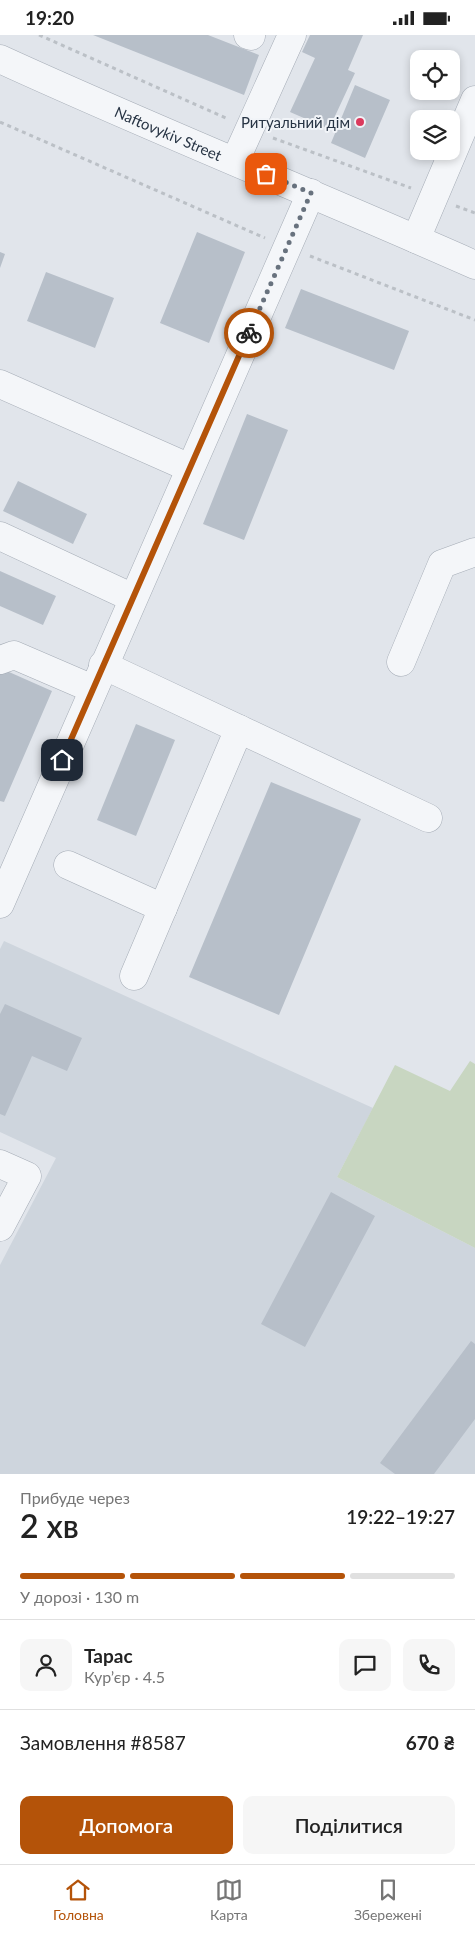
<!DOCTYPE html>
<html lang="uk">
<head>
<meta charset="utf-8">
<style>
	:root { --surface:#fff; --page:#f6f6f6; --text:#222; --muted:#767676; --line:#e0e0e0; --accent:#b45309 }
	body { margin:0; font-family:Lato,sans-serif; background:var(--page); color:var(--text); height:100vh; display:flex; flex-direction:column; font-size:19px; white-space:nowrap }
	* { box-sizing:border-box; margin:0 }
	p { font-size:16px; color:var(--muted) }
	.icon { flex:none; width:28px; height:28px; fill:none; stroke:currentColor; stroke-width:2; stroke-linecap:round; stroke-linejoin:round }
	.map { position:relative; height:1439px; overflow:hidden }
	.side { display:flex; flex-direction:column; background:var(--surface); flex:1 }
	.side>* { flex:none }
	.controls { position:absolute; left:410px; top:15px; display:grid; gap:10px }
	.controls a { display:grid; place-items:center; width:50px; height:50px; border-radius:10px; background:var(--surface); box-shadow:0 2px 8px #0003; font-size:25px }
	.pin { position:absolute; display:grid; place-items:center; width:42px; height:42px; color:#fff; margin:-21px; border-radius:10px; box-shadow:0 2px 8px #0006 }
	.courier { position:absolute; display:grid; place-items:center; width:50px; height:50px; margin:-25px; border:4px solid #b45309; border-radius:50%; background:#fff; color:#222; box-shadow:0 1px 6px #0007 }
	.overview em { font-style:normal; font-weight:600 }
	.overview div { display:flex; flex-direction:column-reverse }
	.overview { display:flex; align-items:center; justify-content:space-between; height:85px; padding:0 20px }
	h1 { font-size:32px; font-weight:600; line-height:38px }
	.bar { display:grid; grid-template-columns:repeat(4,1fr); gap:8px 5px; align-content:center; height:60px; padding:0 20px }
	.bar i { height:6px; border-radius:4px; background:var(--line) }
	.bar .selected { background:var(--accent) }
	.bar p { grid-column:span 4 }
	.line { display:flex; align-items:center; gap:12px; padding:0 20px; border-top:1px solid var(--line) }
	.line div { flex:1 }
	.round { display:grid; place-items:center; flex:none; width:52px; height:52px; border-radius:10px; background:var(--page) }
	.cta { display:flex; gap:10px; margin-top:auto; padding:10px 20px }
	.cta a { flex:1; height:58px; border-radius:10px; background:var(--accent); color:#fff; font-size:20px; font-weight:600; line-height:58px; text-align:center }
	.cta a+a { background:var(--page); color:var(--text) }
	.status { display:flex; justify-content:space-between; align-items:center; height:35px; padding:0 25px; background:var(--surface); direction:ltr }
	.status svg { height:14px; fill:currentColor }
	.menu { display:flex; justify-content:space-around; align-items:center; height:70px; border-top:1px solid var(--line); background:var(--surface); font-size:14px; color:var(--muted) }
	.menu a { display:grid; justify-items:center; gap:2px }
	.menu .selected { color:var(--accent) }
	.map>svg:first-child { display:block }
	.built { fill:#ced5dd }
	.green { fill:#c8d6c1 }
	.building { fill:#b7bfc9 }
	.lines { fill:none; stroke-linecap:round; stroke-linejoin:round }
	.minor-casing { stroke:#a5acb6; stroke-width:29 }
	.path { stroke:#bbc0c6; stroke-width:3; stroke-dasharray:4 4; stroke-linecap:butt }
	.minor { stroke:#f4f6f9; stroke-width:28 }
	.done { stroke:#68727e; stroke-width:5; stroke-dasharray:0 9 }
	.route { stroke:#b45309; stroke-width:6 }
	.poi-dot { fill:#db3a5d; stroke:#f1f4f8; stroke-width:2 }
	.labels { text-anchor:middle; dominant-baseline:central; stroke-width:4; stroke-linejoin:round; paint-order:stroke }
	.poi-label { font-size:15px; fill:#273444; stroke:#f1f4f8; text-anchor:end }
	.street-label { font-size:15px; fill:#273444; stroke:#f1f4f8 }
</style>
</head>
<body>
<div class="status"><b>19:20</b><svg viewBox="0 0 49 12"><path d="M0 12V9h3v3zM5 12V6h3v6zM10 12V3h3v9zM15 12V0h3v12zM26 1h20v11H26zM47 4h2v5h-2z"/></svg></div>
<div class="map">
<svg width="475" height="1439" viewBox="0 0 475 1439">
	<rect width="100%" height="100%" fill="#e1e5eb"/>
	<path class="built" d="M4 906 373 1073 337 1142 475 1213V1439H0V1230L56 1123 0 1097V914Z"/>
	<path class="green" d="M470 1026 475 1029V1213L337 1142 395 1030 450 1056Z"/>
	<path class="building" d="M93 0H208L259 20 244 60Z
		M310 0H363L348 35 355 38 329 94 290 77 315 23 302 17Z
		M355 50 390 65 365 123 331 108Z
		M197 197 245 217 209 308 160 288Z
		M0 217 5 219 0 233Z
		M46 237 114 263 95 313 27 286Z
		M301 254 409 296 394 335 285 293Z
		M247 379 288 395 244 505 203 489Z
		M18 446 87 479 73 509 3 476Z
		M0 536 56 561 43 590 0 571Z
		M0 633 52 656 4 767 0 766Z
		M136 689 175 705 136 801 97 785Z
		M271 747 361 784 279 980 189 942Z
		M5 969 82 1003 67 1036 32 1021 5 1081 0 1079V979Z
		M331 1157 375 1181 305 1312 261 1289Z
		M471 1306 475 1309V1384L434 1439H395L380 1428Z"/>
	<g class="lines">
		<defs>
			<g id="minor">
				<path d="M248 0 251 1"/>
				<path id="s1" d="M0 24C157 96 317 160 475 230"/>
				<path d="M235 126 292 0"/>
				<path d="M416 204 475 65"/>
				<path d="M0 349 190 433"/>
				<path d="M0 501 133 563"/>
				<path d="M0 625 14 620 93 654"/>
				<path d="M401 627 442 529 475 517"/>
				<path d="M103 630 428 783"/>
				<path d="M68 830 163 873"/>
				<path d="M0 869 311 158"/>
				<path d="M134 941 239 694"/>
				<path d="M0 1129 27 1141 0 1192"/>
			</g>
		</defs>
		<use href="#minor" class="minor-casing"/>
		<path class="path" d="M39 0 226 83
			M0 87 265 203
			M273 103 411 153
			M456 171 475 178
			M310 221 475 285"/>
		<use href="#minor" class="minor"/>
	</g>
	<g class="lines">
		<path class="done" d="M249 298 311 158 266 139"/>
		<path class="route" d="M62 725 249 298"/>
	</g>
	<circle class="poi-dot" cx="360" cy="87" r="5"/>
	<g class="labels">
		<g class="poi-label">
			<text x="350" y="87">Ритуальний дім</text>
		</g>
		<g class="street-label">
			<text stroke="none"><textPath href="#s1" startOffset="184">Naftovykiv Street</textPath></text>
		</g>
	</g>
</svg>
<div class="controls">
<a><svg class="icon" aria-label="locate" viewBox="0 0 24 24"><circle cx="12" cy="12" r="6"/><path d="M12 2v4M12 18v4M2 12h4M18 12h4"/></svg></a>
<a><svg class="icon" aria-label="layers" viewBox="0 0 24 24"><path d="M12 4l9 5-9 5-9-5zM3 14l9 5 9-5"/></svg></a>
</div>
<div class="pin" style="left:266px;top:139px;background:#ea580c"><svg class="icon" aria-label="bag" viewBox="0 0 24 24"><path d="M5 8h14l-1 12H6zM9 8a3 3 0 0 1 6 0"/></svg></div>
<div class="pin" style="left:62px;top:725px;background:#1f2937"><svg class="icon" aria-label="home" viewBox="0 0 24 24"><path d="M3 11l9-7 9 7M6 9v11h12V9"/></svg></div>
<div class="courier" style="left:249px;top:298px"><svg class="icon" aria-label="bike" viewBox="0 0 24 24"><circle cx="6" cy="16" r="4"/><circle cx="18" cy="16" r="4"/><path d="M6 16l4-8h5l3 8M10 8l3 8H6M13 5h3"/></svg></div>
</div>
<section class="side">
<div class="overview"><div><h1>2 хв</h1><p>Прибуде через</p></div><em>19:22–19:27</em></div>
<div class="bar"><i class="selected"></i><i class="selected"></i><i class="selected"></i><i></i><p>У дорозі · 130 m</p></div>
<div class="line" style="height:90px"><a class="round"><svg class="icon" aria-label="person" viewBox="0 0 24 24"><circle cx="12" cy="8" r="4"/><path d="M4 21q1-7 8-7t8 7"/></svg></a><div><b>Тарас</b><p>Кур’єр · 4.5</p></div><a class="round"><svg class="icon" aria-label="chat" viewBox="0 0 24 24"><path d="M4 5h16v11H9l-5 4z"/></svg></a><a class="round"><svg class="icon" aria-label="phone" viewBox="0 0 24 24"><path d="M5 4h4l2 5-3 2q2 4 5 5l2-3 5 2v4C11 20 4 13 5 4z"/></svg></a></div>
<div class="line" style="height:65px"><div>Замовлення #8587</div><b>670 ₴</b></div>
<div class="cta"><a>Допомога</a><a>Поділитися</a></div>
</section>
<nav class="menu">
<a class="selected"><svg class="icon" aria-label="home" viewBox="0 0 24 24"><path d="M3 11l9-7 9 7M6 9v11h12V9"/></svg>Головна</a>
<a><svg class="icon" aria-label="map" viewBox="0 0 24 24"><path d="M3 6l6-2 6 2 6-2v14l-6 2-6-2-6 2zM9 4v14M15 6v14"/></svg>Карта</a>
<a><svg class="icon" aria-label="saved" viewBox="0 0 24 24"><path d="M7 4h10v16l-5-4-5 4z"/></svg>Збережені</a>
</nav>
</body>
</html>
